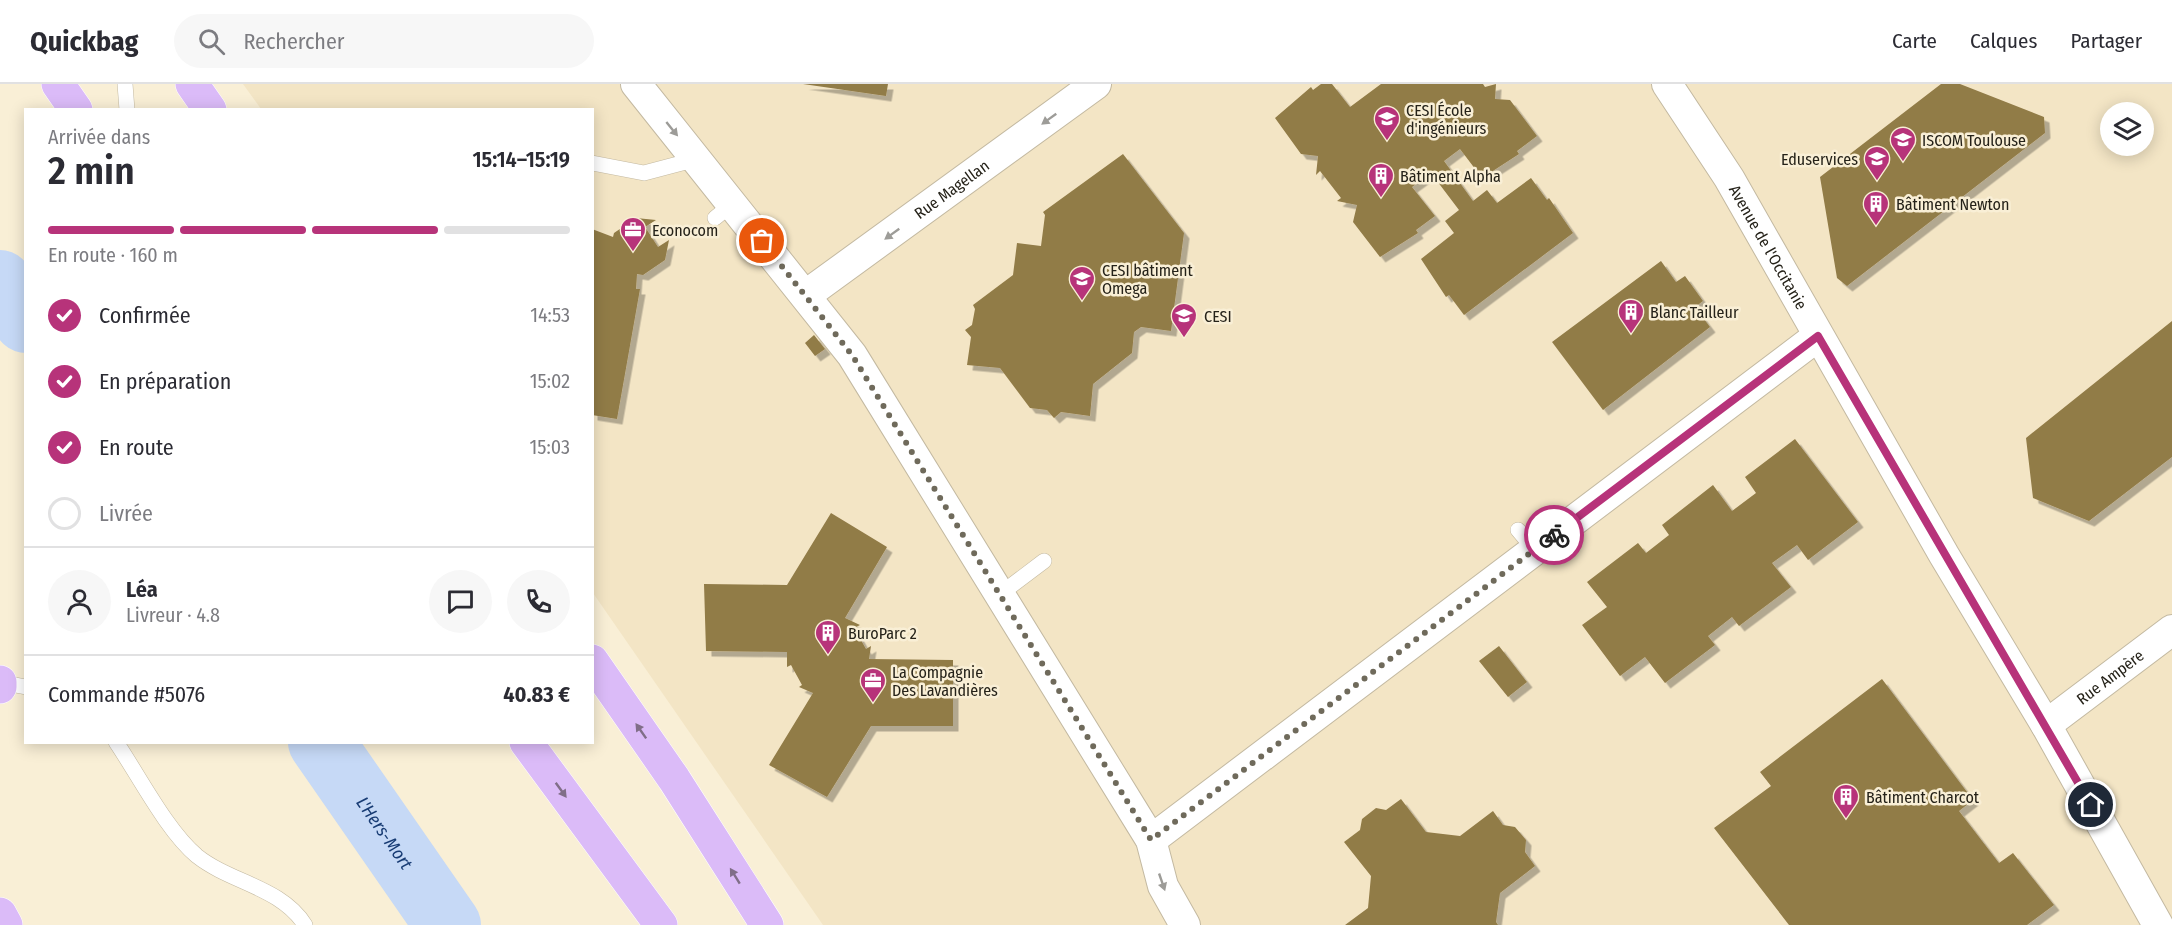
<!DOCTYPE html>
<html lang="fr">
<head>
<meta charset="utf-8">
<style>
	:root { --surface:#fff; --page:#f7f7f7; --text:#2b2b33; --muted:#7c7c81; --line:#e1e1e2; --accent:#b7337a }
	body { margin:0; font-family:"Fira Sans Condensed",sans-serif; background:var(--page); color:var(--text); height:100vh; display:flex; flex-direction:column; font-size:22px; white-space:nowrap }
	* { box-sizing:border-box; margin:0 }
	p { font-size:20px; color:var(--muted) }
	.icon { flex:none; width:33px; height:33px; fill:none; stroke:currentColor; stroke-width:2; stroke-linecap:round; stroke-linejoin:round }
	.map { position:relative; flex:1; overflow:hidden }
	.panel { position:absolute; left:24px; top:24px; width:570px; height:636px; display:flex; flex-direction:column; background:var(--surface); border-radius:0px; box-shadow:0 3px 15px #0003 }
	.panel>* { flex:none }
	.buttons { position:absolute; left:2100px; top:18px; display:grid; gap:12px }
	.buttons a { display:grid; place-items:center; width:54px; height:54px; border-radius:50%; background:var(--surface); box-shadow:0 3px 15px #0003; font-size:30px }
	.pin { position:absolute; display:grid; place-items:center; width:51px; height:51px; color:#fff; margin:-26px; border:3px solid #fff; border-radius:50%; box-shadow:0 2px 6px #0007 }
	.courier { position:absolute; display:grid; place-items:center; width:60px; height:60px; margin:-30px; border:4px solid #b7337a; border-radius:50%; background:#fff; color:#222; box-shadow:0 2px 8px #0007 }
	.summary em { font-style:normal; font-weight:600 }
	.summary div { display:flex; flex-direction:column-reverse }
	.summary { display:flex; align-items:center; justify-content:space-between; height:102px; padding:0 24px }
	h1 { font-size:39px; font-weight:600; line-height:45px }
	.bar { display:grid; grid-template-columns:repeat(4,1fr); gap:9px 6px; align-content:center; height:72px; padding:0 24px }
	.bar i { height:8px; border-radius:4px; background:var(--line) }
	.bar .active { background:var(--accent) }
	.bar p { grid-column:span 4 }
	.line { display:flex; align-items:center; gap:15px; padding:0 24px; border-top:2px solid var(--line) }
	.line div { flex:1 }
	.round { display:grid; place-items:center; flex:none; width:63px; height:63px; border-radius:32px; background:var(--page) }
	ol { padding:0 24px; list-style:none }
	li { display:flex; align-items:center; gap:18px; height:66px }
	li p { margin-inline-start:auto }
	li .icon { padding:6px; border-radius:50%; background:var(--accent); color:#fff; stroke-width:4 }
	li:last-child { color:var(--muted) }
	li i { width:33px; height:33px; border:3px solid var(--line); border-radius:50% }
	header { display:flex; align-items:center; gap:36px; box-sizing:border-box; height:84px; padding:0 30px; background:var(--surface); border-bottom:2px solid var(--line) }
	header strong { font-size:28px }
	nav { display:flex; gap:33px; margin-inline-start:auto; font-size:21px }
	.search { width:420px; height:54px; background:var(--page); display:flex; align-items:center; gap:15px; box-sizing:border-box; padding:0 21px; border-radius:33px; color:var(--muted); font-size:22px }
	.map>svg:first-child { display:block }
	.built { fill:#f3e5c5; fill-rule:evenodd }
	.lines { fill:none; stroke-linecap:round; stroke-linejoin:round }
	.river { stroke:#c6d9f6; stroke-width:66 }
	.building { fill:#917b47; filter:url(#shadow) }
	.lane-casing { stroke:#c3b9a1; stroke-width:16 }
	.street-casing { stroke:#c3b9a1; stroke-width:32 }
	.highway-casing { stroke:#fff; stroke-width:34 }
	.lane { stroke:#fff; stroke-width:15 }
	.street { stroke:#fff; stroke-width:30 }
	.highway { stroke:#dbbbf8; stroke-width:33 }
	.oneway { fill:#9d9c98 }
	.oneway2 { fill:#806e88 }
	.done { stroke:#6f6a5b; stroke-width:6; stroke-dasharray:0 10.8 }
	.route { stroke:#b7337a; stroke-width:8 }
	.labels { text-anchor:middle; dominant-baseline:central; stroke-width:5; stroke-linejoin:round; paint-order:stroke }
	.poi-label { font-size:16px; fill:#252219; stroke:#f9efd6; text-anchor:start }
	.street-label { font-size:16px; fill:#252219; stroke:#f9efd6 }
	.water-label { font-size:18px; font-style:italic; fill:#183c74; stroke:#f9efd6 }
</style>
</head>
<body>
<header>
<strong>Quickbag</strong>
<div class="search"><svg class="icon" aria-label="search" viewBox="0 0 24 24"><circle cx="10" cy="10" r="6"/><path d="M15 15l6 6"/></svg>Rechercher</div>
<nav><a>Carte</a><a>Calques</a><a>Partager</a></nav>
</header>
<div class="map">
<svg width="2172" height="841" viewBox="0 0 2172 841">
	<defs>
		<filter id="shadow"><feDropShadow dx="5.5" dy="5.5" stdDeviation="0" flood-color="#0004"/></filter>
	</defs>
	<rect width="100%" height="100%" fill="#f9efd6"/>
	<path class="built" d="M243 0H2172V841H823L593 509 592 26 261 25ZM2110 28H2144V62H2110Z"/>
	<g class="lines">
		<g class="river">
			<path d="M0 199 26 236"/>
			<path id="s1" d="M321 658 448 841"/>
		</g>
	</g>
	<path class="building" d="M803 0H888L886 12Z
		M1321 0H1332L1350 23 1381 0H1483L1485 3 1496 0 1495 15 1510 16 1537 52 1517 67 1519 70 1482 94 1460 65 1444 77 1473 117 1487 106 1497 119 1531 94 1547 116 1549 114 1573 149 1464 231 1449 211 1446 213 1421 175 1454 149 1445 137 1459 126 1431 89 1412 103 1435 132 1416 146 1418 149 1380 173 1353 138 1357 121 1337 117 1341 114 1320 87 1316 91 1318 72 1301 70 1275 34 1311 3 1313 6Z
		M1941 0H1960L2044 33 2045 49 1847 202 1837 194 1820 93Z
		M1123 70 1184 149 1171 247 1141 243 1134 248 1132 269 1093 300 1090 332 1061 328 1054 334 1047 326 1030 324 1000 284 967 281 971 253 965 246 972 241 975 225 973 221 1013 191 1017 159 1041 162 1045 131 1043 128Z
		M636 134 656 136 645 143 658 163 669 156 665 176 643 191 637 190 636 205H640L617 335 592 331V145L613 153 614 149Z
		M1661 177 1676 198 1685 192 1703 217 1695 223 1710 243 1603 326 1552 258Z
		M2172 237V373L2089 437 2033 414 2026 354Z
		M814 251 825 265 815 272 805 259Z
		M1795 355 1858 438 1808 476 1797 461 1772 479 1791 503 1739 542 1732 533 1708 552 1715 561 1665 599 1645 573 1620 592 1582 541 1607 523 1587 498 1638 459 1646 469 1669 451 1662 441 1713 401 1732 427 1756 409 1745 393Z
		M831 429 887 463 845 534 860 541 854 544 866 565 871 562 869 575 953 576V642H871L827 713 769 681 813 609 799 603 802 601 791 581 787 583V568L706 567 704 500 787 501Z
		M1499 562 1527 598 1508 613 1479 577Z
		M1882 595 1973 716 1959 727 1999 779 2013 769 2054 821 2027 841H1789L1714 744 1771 702 1760 688Z
		M1401 715 1426 748 1460 752 1493 727 1503 741 1515 743 1526 756 1525 768 1535 782 1500 809 1496 838 1498 841H1345L1368 824 1371 792 1344 758 1360 746 1362 735 1376 724 1386 726Z"/>
	<g class="lines">
		<defs>
			<path id="lane" d="M125 0 127 26
				M592 79 644 89 697 75
				M715 134 732 120
				M1518 446 1535 466
				M999 511 1044 477
				M0 598 26 603
				M116 658C139 692 167 747 197 772 231 799 281 803 305 841"/>
			<g id="street">
				<path d="M636 0 852 271 1151 756 1163 802 1185 841"/>
				<path id="s2" d="M1667 0 1729 94 1944 471 2046 641 2158 841"/>
				<path id="s3" d="M806 211 1096 0"/>
				<path id="s4" d="M2046 641 2172 546"/>
				<path d="M1151 756 1818 252"/>
			</g>
			<path id="highway" d="M58 0 76 26
				M192 0 210 26
				M592 577 674 695 767 841
				M0 603V598
				M526 658 661 841
				M0 830 6 841"/>
		</defs>
		<use href="#lane" class="lane-casing"/>
		<use href="#street" class="street-casing"/>
		<use href="#highway" class="highway-casing"/>
		<use href="#lane" class="lane"/>
		<use href="#street" class="street"/>
		<use href="#highway" class="highway"/>
	</g>
	<defs><path id="oneway-solid" d="M-6-.8H1V-3.2L6.5 0L1 3.2V.8H-6Z" transform="scale(1.5)"/></defs>
	<g class="oneway">
		<use href="#oneway-solid" transform="translate(1049 35) rotate(144)"/>
		<use href="#oneway-solid" transform="translate(672 45) rotate(51)"/>
		<use href="#oneway-solid" transform="translate(892 150) rotate(144)"/>
		<use href="#oneway-solid" transform="translate(1162 798) rotate(71)"/>
	</g>
	<g class="oneway2">
		<use href="#oneway-solid" transform="translate(641 647) rotate(-125)"/>
		<use href="#oneway-solid" transform="translate(561 706) rotate(54)"/>
		<use href="#oneway-solid" transform="translate(735 792) rotate(-122)"/>
	</g>
	<g class="lines">
		<path class="done" d="M762 157 852 271 1151 756 1554 451"/>
		<path class="route" d="M1554 451 1818 252 2091 721"/>
	</g>
	<defs>
		<symbol id="university-pin" viewBox="-11 -11 22 30"><path d="M0 17L-7.5 6A9.5 9.5 0 1 1 7.5 6Z" fill="#b7337a" stroke="#f9efd6"/><path d="M0-5L7-2L0 1L-7-2ZM-4 1L0 2.5L4 1V4Q0 6-4 4Z" fill="#fff"/></symbol>
		<symbol id="building-pin" viewBox="-11 -11 22 30"><path d="M0 17L-7.5 6A9.5 9.5 0 1 1 7.5 6Z" fill="#b7337a" stroke="#f9efd6"/><path d="M-4-6H4V6H1V3H-1V6H-4ZM-2.5-4.3h1.7v1.8h-1.7ZM.8-4.3h1.7v1.8H.8ZM-2.5-1h1.7V.8h-1.7ZM.8-1h1.7V.8H.8Z" fill="#fff"/></symbol>
		<symbol id="office-pin" viewBox="-11 -11 22 30"><path d="M0 17L-7.5 6A9.5 9.5 0 1 1 7.5 6Z" fill="#b7337a" stroke="#f9efd6"/><path d="M-6-3h4V-5.5h4V-3h4V5H-6ZM-1-4.5V-3h2v-1.5ZM-6 0V1H6V0Z" fill="#fff"/></symbol>
	</defs>
	<g fill-rule="evenodd">
		<use href="#university-pin" x="1372" y="20" width="30" height="40"/>
		<use href="#university-pin" x="1888" y="41" width="30" height="40"/>
		<use href="#university-pin" x="1862" y="60" width="30" height="40"/>
		<use href="#building-pin" x="1366" y="77" width="30" height="40"/>
		<use href="#building-pin" x="1861" y="105" width="30" height="40"/>
		<use href="#office-pin" x="618" y="131" width="30" height="40"/>
		<use href="#university-pin" x="1067" y="180" width="30" height="40"/>
		<use href="#building-pin" x="1616" y="213" width="30" height="40"/>
		<use href="#university-pin" x="1169" y="217" width="30" height="40"/>
		<use href="#building-pin" x="813" y="534" width="30" height="40"/>
		<use href="#office-pin" x="858" y="582" width="30" height="40"/>
		<use href="#building-pin" x="1831" y="698" width="30" height="40"/>
	</g>
	<g class="labels">
		<g class="poi-label">
			<text x="1406" y="26">CESI École<tspan x="1406" dy="18">d'ingénieurs</tspan></text>
			<text x="1922" y="56">ISCOM Toulouse</text>
			<text x="1858" y="75" text-anchor="end">Eduservices</text>
			<text x="1400" y="92">Bâtiment Alpha</text>
			<text x="1896" y="120">Bâtiment Newton</text>
			<text x="652" y="146">Econocom</text>
			<text x="1102" y="186">CESI bâtiment<tspan x="1102" dy="18">Omega</tspan></text>
			<text x="1650" y="228">Blanc Tailleur</text>
			<text x="1204" y="232">CESI</text>
			<text x="848" y="549">BuroParc 2</text>
			<text x="892" y="588">La Compagnie<tspan x="892" dy="18">Des Lavandières</tspan></text>
			<text x="1866" y="713">Bâtiment Charcot</text>
		</g>
		<g class="street-label">
			<text stroke="none"><textPath href="#s3" startOffset="180">Rue Magellan</textPath></text>
			<text stroke="none"><textPath href="#s2" startOffset="192">Avenue de l'Occitanie</textPath></text>
			<text stroke="none"><textPath href="#s4" startOffset="80">Rue Ampère</textPath></text>
		</g>
		<g class="water-label">
			<text stroke="none"><textPath href="#s1" startOffset="111">L'Hers-Mort</textPath></text>
		</g>
	</g>
</svg>
<div class="buttons">
<a><svg class="icon" aria-label="layers" viewBox="0 0 24 24"><path d="M12 4l9 5-9 5-9-5zM3 14l9 5 9-5"/></svg></a>
</div>
<div class="pin" style="left:762px;top:157px;background:#ea580c"><svg class="icon" aria-label="bag" viewBox="0 0 24 24"><path d="M5 8h14l-1 12H6zM9 8a3 3 0 0 1 6 0"/></svg></div>
<div class="pin" style="left:2091px;top:721px;background:#1f2937"><svg class="icon" aria-label="home" viewBox="0 0 24 24"><path d="M3 11l9-7 9 7M6 9v11h12V9"/></svg></div>
<div class="courier" style="left:1554px;top:451px"><svg class="icon" aria-label="bike" viewBox="0 0 24 24"><circle cx="6" cy="16" r="4"/><circle cx="18" cy="16" r="4"/><path d="M6 16l4-8h5l3 8M10 8l3 8H6M13 5h3"/></svg></div>
<section class="panel">
<div class="summary"><div><h1>2 min</h1><p>Arrivée dans</p></div><em>15:14–15:19</em></div>
<div class="bar"><i class="active"></i><i class="active"></i><i class="active"></i><i></i><p>En route · 160 m</p></div>
<ol>
<li><svg class="icon" aria-label="check" viewBox="0 0 24 24"><path d="M5 12l5 5 9-10"/></svg>Confirmée<p>14:53</p></li>
<li><svg class="icon" aria-label="check" viewBox="0 0 24 24"><path d="M5 12l5 5 9-10"/></svg>En préparation<p>15:02</p></li>
<li><svg class="icon" aria-label="check" viewBox="0 0 24 24"><path d="M5 12l5 5 9-10"/></svg>En route<p>15:03</p></li>
<li><i></i>Livrée</li>
</ol>
<div class="line" style="height:108px"><a class="round"><svg class="icon" aria-label="person" viewBox="0 0 24 24"><circle cx="12" cy="8" r="4"/><path d="M4 21q1-7 8-7t8 7"/></svg></a><div><b>Léa</b><p>Livreur · 4.8</p></div><a class="round"><svg class="icon" aria-label="chat" viewBox="0 0 24 24"><path d="M4 5h16v11H9l-5 4z"/></svg></a><a class="round"><svg class="icon" aria-label="phone" viewBox="0 0 24 24"><path d="M5 4h4l2 5-3 2q2 4 5 5l2-3 5 2v4C11 20 4 13 5 4z"/></svg></a></div>
<div class="line" style="height:78px"><div>Commande #5076</div><b>40.83 €</b></div>
</section>
</div>
</body>
</html>
